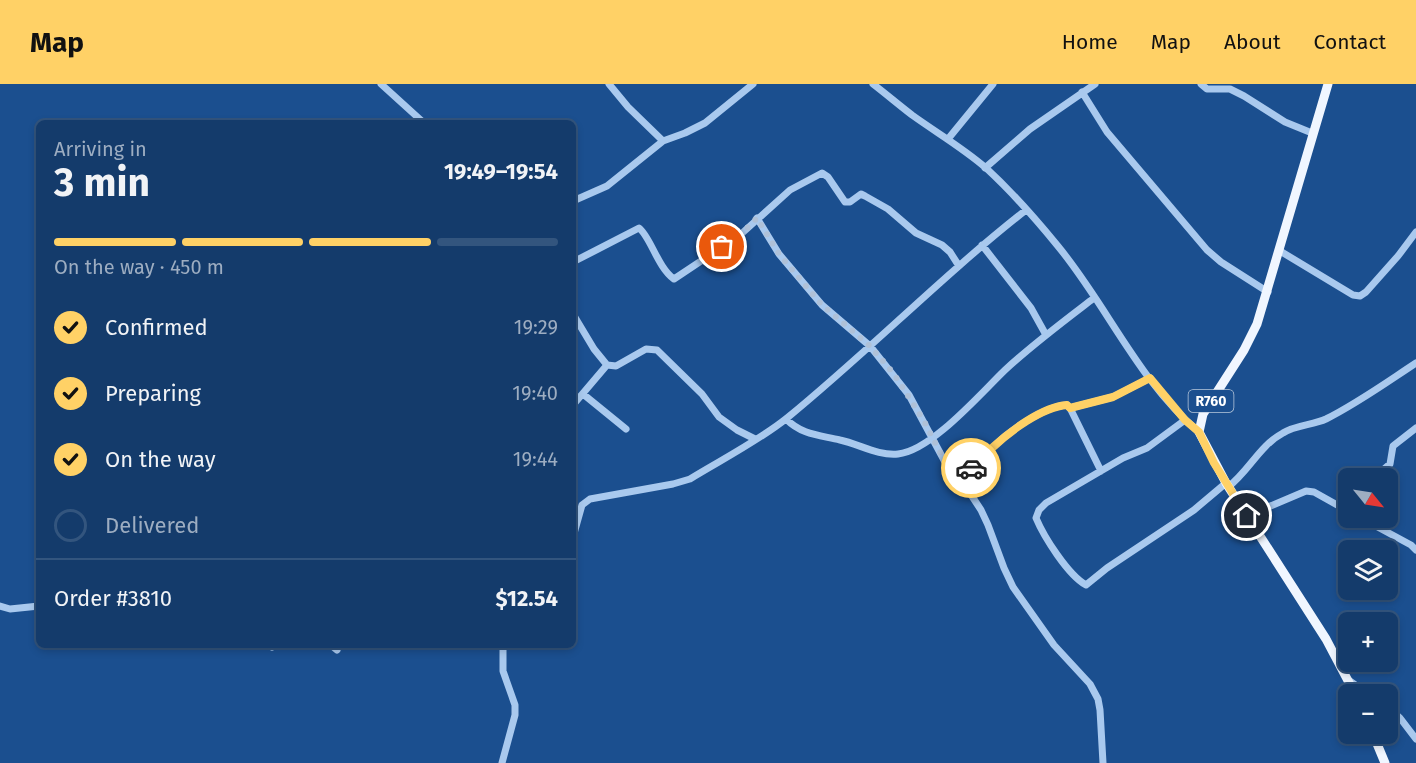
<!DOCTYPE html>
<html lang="en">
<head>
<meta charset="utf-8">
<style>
	:root { --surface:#143b6b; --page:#1d4271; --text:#f1f3f6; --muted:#9dadc1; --line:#33557e; --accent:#ffd166 }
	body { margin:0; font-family:"Fira Sans",sans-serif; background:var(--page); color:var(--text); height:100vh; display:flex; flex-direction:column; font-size:22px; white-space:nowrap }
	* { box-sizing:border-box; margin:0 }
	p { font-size:20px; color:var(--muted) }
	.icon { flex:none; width:33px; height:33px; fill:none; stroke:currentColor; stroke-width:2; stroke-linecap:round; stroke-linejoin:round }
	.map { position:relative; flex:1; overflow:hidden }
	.drawer { position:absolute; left:36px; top:36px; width:540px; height:528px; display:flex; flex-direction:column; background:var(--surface); border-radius:9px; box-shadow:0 3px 9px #0003,0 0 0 2px var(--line) }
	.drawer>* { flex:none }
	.needle { width:39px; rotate:120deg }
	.fabs { position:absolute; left:1338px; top:384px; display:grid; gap:12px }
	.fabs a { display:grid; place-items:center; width:60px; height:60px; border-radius:9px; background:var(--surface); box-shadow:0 3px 9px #0003,0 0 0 2px var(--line); font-size:30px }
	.pin { position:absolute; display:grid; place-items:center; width:51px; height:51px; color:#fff; margin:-26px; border:3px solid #fff; border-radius:50%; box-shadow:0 2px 6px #0007 }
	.courier { position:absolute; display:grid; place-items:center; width:60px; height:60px; margin:-30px; border:4px solid #ffd166; border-radius:50%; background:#fff; color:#222; box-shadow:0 2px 8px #0007 }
	.head em { font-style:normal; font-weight:700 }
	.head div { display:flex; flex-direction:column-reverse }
	.head { display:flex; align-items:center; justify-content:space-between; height:102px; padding:0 18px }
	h1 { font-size:39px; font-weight:700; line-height:45px }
	.bar { display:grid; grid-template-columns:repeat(4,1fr); gap:9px 6px; align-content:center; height:72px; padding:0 18px }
	.bar i { height:8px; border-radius:4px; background:var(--line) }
	.bar .active { background:var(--accent) }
	.bar p { grid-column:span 4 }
	.line { display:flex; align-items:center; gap:15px; padding:0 18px; border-top:2px solid var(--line) }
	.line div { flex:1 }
	ol { padding:0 18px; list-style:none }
	li { display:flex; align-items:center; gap:18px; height:66px }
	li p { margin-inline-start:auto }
	li .icon { padding:6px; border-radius:50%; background:var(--accent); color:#111; stroke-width:4 }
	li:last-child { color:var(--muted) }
	li i { width:33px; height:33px; border:3px solid var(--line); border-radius:50% }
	header { display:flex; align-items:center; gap:36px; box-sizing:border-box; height:84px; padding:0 30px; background:var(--accent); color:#111 }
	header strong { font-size:28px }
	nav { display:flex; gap:33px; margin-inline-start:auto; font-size:21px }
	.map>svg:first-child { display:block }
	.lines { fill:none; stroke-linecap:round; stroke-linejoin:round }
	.minor { stroke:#a9c9ee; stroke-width:7 }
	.major { stroke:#f0f6ff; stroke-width:9 }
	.done { stroke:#afc1d8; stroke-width:6; stroke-dasharray:0 10.8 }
	.route { stroke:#ffd166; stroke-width:8 }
	.labels { text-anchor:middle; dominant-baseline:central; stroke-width:4.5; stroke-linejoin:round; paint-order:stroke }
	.shield { fill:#1b4f8f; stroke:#bbcadd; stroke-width:1.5 }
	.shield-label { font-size:14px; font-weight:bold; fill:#fff }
</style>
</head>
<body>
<header>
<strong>Map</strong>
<nav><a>Home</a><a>Map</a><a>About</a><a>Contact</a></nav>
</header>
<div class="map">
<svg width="1416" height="679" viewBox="0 0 1416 679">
	<rect width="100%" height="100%" fill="#1b4f8f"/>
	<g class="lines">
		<path class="minor" d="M381 0 424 39
			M609 0 628 23 663 57
			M873 0C886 10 899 21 912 31 937 49 963 64 986 84 1011 107 1035 134 1057 161 1107 221 1138 297 1199 348
			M1201 0 1207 5H1230L1244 12 1285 38 1312 49
			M1082 8 1107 48 1207 166 1221 178 1268 208
			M948 55 993 0
			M985 84 1030 45 1095 0
			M573 117 607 102 663 57 685 49 705 39 753 0
			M757 134 779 170 822 221 870 262 909 311 945 378 958 391 981 426 988 441 1004 484 1013 503 1054 561 1090 600 1098 615 1100 626 1103 679
			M982 161 1031 224 1046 251
			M1280 167 1353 211 1360 212 1366 208 1398 172 1416 148
			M573 178 639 144C650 152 658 184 674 195L740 151 790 106 822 89 828 93 845 118H850L861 110 865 112 888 125 916 149 942 161 950 168 959 182
			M573 230 594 265 607 281 616 282 646 265 657 266 702 310 719 333 737 346 755 355
			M583 310 626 345
			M573 321 607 281
			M1070 324 1113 313 1150 294
			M786 335C802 351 819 351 840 356 859 360 878 372 898 370 931 367 981 309 1005 286 1033 260 1064 237 1094 214
			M1185 336 1147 364 1123 374 1046 419 1039 426 1036 434C1044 453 1068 491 1086 501L1107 484 1194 426 1226 399
			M958 391C972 385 980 376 991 365 1008 348 1042 323 1067 321L1070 324 1101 387
			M1374 394 1390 380 1393 362 1416 344
			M1228 403C1249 387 1259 362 1283 349 1295 341 1313 341 1326 335 1358 319 1387 298 1416 279
			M1342 423 1348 417
			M1247 432 1306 407 1314 408 1348 427
			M1361 434 1411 461 1416 466
			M573 453 582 421 590 415 673 400 690 395C721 376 760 356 787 334 869 267 943 191 1026 126
			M0 522 10 525 39 522
			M331 561 337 566
			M272 563 274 561
			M1350 597 1368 610
			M1388 623 1400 634 1416 655
			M502 679 515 631V621L503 587V561"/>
		<path class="major" d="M1328 0 1257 240 1244 266 1203 330 1199 348 1226 399 1326 555 1355 610
			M1373 650 1385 679"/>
	</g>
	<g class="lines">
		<path class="done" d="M722 163 740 151 757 134 779 170 822 221 870 262 894 290 924 337 945 378 958 391 971 384"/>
		<path class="route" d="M971 384C979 379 985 371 992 364 1010 347 1042 323 1067 321L1070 324 1113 313 1150 294 1185 336 1199 348 1214 379 1247 432"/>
	</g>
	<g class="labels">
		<rect class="shield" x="1188.5" y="306" width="45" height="22" rx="4.5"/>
		<g class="shield-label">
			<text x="1211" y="317">R760</text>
		</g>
	</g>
</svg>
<div class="fabs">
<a><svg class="needle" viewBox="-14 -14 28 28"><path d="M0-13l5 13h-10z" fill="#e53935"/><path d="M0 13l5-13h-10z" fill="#9dadc1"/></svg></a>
<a><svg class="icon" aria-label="layers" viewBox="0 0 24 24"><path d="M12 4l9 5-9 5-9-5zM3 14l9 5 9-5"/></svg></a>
<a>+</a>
<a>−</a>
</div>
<div class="pin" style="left:722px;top:163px;background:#ea580c"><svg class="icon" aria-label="bag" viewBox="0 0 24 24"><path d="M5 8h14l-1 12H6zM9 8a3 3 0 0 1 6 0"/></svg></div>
<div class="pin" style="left:1247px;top:432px;background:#1f2937"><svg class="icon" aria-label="home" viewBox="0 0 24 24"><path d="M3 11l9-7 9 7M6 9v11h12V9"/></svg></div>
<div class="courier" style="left:971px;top:384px"><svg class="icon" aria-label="car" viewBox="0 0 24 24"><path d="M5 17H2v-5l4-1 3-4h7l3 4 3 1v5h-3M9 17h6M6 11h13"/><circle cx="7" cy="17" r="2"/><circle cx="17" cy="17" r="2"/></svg></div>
<section class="drawer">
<div class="head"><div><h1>3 min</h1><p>Arriving in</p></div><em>19:49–19:54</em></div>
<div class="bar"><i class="active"></i><i class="active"></i><i class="active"></i><i></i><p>On the way · 450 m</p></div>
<ol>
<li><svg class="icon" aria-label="check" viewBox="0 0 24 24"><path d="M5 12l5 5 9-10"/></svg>Confirmed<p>19:29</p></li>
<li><svg class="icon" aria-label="check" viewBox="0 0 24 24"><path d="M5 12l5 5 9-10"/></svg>Preparing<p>19:40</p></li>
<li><svg class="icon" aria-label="check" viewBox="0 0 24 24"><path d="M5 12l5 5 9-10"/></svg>On the way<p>19:44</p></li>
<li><i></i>Delivered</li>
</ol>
<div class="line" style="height:78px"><div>Order #3810</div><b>$12.54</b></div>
</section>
</div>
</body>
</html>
